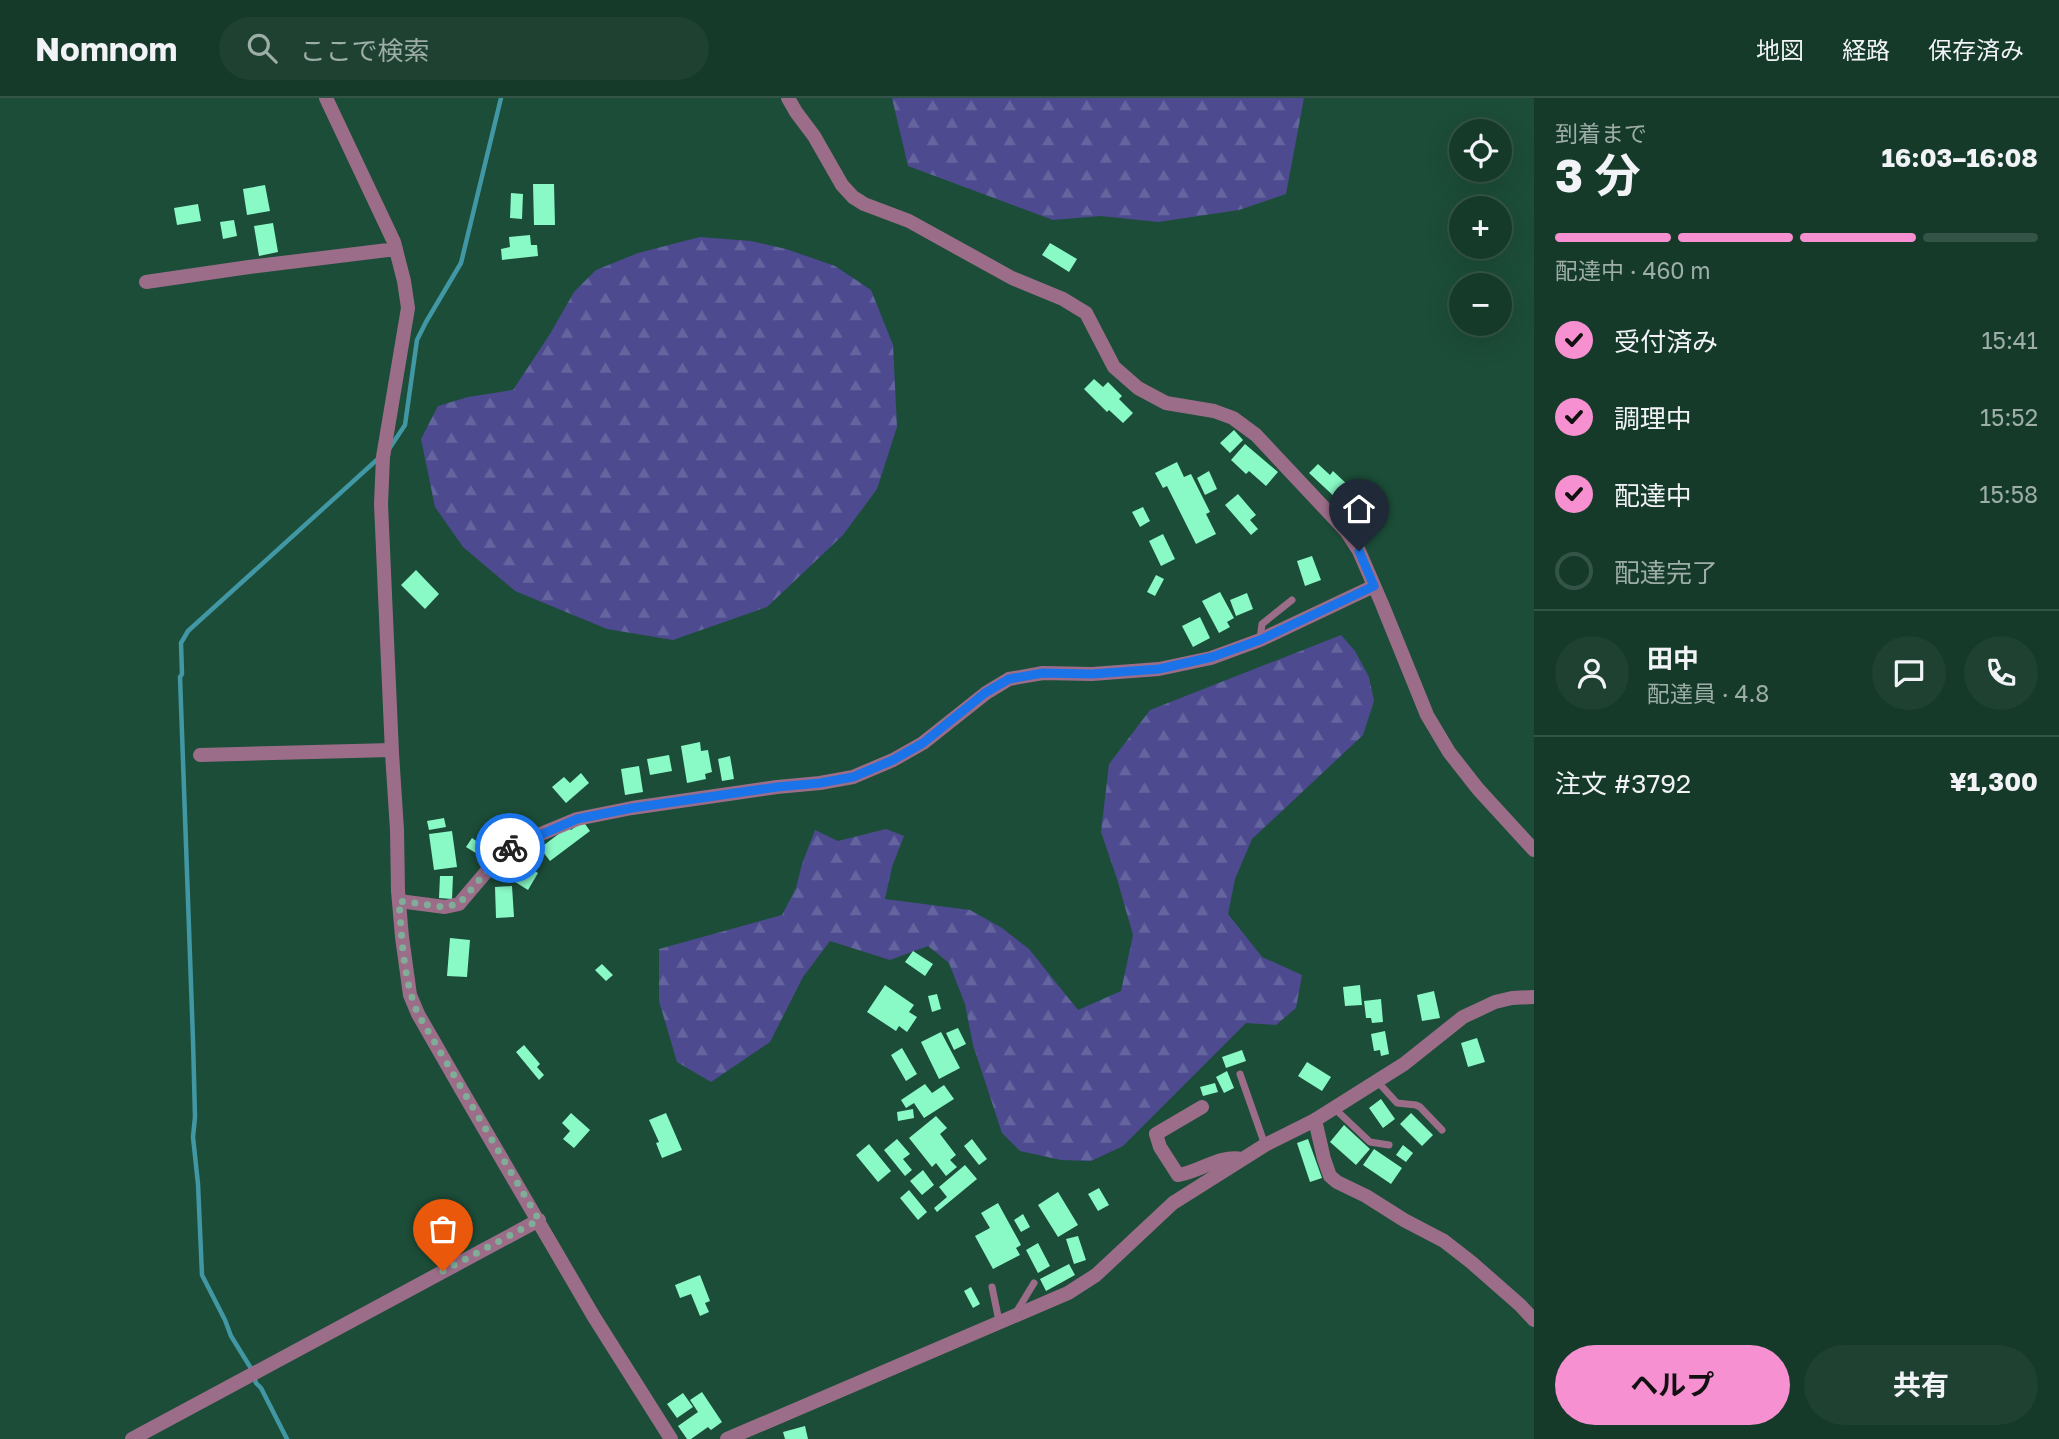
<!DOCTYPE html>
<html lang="ja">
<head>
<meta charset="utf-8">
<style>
	:root { --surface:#153a2a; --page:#1e4132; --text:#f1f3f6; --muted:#9dada8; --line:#345447; --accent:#f690d0 }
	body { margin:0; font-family:"Golos Text","Noto Sans JP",sans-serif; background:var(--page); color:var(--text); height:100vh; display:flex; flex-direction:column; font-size:26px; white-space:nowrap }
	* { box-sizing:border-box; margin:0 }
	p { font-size:23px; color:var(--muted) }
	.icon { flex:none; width:38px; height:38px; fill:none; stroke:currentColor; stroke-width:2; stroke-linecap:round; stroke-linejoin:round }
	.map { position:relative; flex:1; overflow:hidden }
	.side { display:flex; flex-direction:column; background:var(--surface); width:525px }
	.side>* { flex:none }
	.tools { position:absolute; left:1449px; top:21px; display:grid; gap:14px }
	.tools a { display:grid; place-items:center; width:63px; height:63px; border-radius:50%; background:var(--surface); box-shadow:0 7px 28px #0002,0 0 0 2px var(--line); font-size:35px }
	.pin { position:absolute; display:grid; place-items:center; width:60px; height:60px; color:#fff; margin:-72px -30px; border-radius:50% 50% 50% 0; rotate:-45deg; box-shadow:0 0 7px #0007 }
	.pin .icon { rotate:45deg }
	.courier { position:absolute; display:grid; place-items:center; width:70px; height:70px; margin:-35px; border:5px solid #1a73e8; border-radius:50%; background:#fff; color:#222; box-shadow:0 2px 9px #0007 }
	.overview em { font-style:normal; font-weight:700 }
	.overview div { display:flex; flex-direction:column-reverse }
	.overview { display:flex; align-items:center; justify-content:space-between; height:119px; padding:0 21px }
	h1 { font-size:46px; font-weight:700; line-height:52px }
	.bar { display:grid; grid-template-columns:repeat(4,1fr); gap:10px 7px; align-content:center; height:84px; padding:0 21px }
	.bar i { height:9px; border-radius:5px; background:var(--line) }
	.bar .on { background:var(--accent) }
	.bar p { grid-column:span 4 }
	.line { display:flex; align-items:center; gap:18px; padding:0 21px; border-top:2px solid var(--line) }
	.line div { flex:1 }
	.round { display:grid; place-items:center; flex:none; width:74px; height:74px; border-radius:37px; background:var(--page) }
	ol { padding:0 21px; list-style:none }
	li { display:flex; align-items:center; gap:21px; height:77px }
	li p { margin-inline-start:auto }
	li .icon { padding:7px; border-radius:50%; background:var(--accent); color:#111; stroke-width:4 }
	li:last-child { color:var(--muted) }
	li i { width:38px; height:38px; border:4px solid var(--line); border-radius:50% }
	.button { display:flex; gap:14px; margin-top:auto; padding:14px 21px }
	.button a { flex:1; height:80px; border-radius:42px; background:var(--accent); color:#111; font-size:28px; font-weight:700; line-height:80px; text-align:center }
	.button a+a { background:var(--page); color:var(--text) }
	header { display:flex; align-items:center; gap:42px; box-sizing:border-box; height:98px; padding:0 35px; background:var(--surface); border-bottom:2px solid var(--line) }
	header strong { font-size:33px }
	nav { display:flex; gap:38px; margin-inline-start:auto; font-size:24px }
	.search { width:490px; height:63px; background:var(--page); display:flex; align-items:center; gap:18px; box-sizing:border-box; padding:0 24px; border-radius:38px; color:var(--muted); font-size:26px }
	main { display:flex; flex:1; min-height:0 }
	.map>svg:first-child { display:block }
	.forest { fill:url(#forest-firs) }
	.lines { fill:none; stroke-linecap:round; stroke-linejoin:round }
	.stream { stroke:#4297a5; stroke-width:4.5 }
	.building { fill:#89f9c6 }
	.service { stroke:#9c6d89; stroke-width:7 }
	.minor { stroke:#9c6d89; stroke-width:14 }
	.tertiary { stroke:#9c6d89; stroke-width:14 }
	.done { stroke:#7fad97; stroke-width:7; stroke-dasharray:0 12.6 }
	.route { stroke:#1a73e8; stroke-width:9 }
</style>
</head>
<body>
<header>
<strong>Nomnom</strong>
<div class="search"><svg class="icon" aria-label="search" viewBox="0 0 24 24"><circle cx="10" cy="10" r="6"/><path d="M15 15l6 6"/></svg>ここで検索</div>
<nav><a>地図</a><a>経路</a><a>保存済み</a></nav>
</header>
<main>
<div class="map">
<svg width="1534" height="1341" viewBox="0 0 1534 1341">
	<defs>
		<pattern id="forest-firs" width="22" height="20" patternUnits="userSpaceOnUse" patternTransform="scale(1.75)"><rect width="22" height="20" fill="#4d4a90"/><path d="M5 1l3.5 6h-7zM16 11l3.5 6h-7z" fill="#64649e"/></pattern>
	</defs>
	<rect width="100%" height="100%" fill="#1c4d38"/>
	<path class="forest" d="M892 0H1304L1286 96 1239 112 1158 124 1101 118 1053 122 908 68Z
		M700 139 751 143 786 151 835 168 871 192 893 247 897 329 877 391 843 437 767 509 673 542 607 531 515 493 463 449 435 409 421 341 438 308 468 299 513 292 550 236 574 194 596 172 638 155Z
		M1341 537 1355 553 1369 579 1374 603 1363 637 1252 741 1235 781 1228 816 1262 859 1302 877 1296 910 1276 927 1246 925 1123 1048 1091 1063 1061 1062 1020 1053 1002 1035 973 947 965 906 949 865 928 848 890 862 830 843 803 879 770 944 711 984 677 964 659 903V851L782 817 796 790 802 766 815 732 838 743 886 731 904 738 892 769 885 801 970 812 1002 830 1029 851 1078 912 1121 893 1133 837 1117 781 1101 734 1109 666 1150 612Z"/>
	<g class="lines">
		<path class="stream" d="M389 351 405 327 417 242 426 224 461 165 501 0
			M287 1341 261 1290 256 1285 252 1272 231 1238 225 1222 202 1177 198 1086 193 1039 195 1019 193 942 180 579 182 576 181 545 188 533 380 359"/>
	</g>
	<path class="building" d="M533 86H554L555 127H534Z
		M265 87 270 113 247 117 243 91Z
		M511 95 523 96 522 121 510 120Z
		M198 106 201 123 177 127 174 110Z
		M234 122 237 138 223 141 220 124Z
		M273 125 278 154 259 158 254 128Z
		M530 137 531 147H537L538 158 502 162 501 151 510 149 509 139Z
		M1050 145 1077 161 1069 174 1042 157Z
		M1094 281 1103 289 1108 284 1122 298 1119 301 1133 315 1123 325 1109 312 1107 314 1084 291Z
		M1234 332 1243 342 1230 355 1220 345Z
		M1245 346 1278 374 1266 388 1249 373 1246 376 1231 362Z
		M1177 364 1184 379 1191 376 1210 414 1206 416 1216 436 1196 446 1167 388 1163 390 1155 375Z
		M1318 366 1330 377 1333 373 1350 389 1338 402 1309 375Z
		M1209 373 1217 391 1205 397 1197 380Z
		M1238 396 1256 417 1250 422 1258 431 1251 437 1225 407Z
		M1143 409 1150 423 1140 429 1132 414Z
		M1163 436 1175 461 1161 468 1149 443Z
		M1312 458 1321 482 1305 488 1297 463Z
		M416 472 439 496 425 511 401 487Z
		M1156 477 1164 481 1155 498 1147 494Z
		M1220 494 1234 520 1227 524 1230 529 1219 535 1202 503Z
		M1247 495 1253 511 1236 518 1230 502Z
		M1200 519 1210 540 1193 549 1182 528Z
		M700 644 701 653 708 652 712 674 705 676 706 681 687 685 681 648Z
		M669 657 672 673 650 677 647 661Z
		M730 658 734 681 722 683 718 661Z
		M639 668 643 694 625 697 621 671Z
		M581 675 589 685 566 705 552 689 564 679 570 685Z
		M444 720 446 729 429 732 427 723Z
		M583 723 590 733 550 763 540 750 568 729 571 732Z
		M452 733 457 769 434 772 429 736Z
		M472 740 489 752 484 760 466 749Z
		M510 757 538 775 528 792 499 774Z
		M440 778H453L452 801 439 800Z
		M512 788 514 819 496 820 495 789Z
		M450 840 470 842 467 879 447 878Z
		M913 853 933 866 925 878 905 864Z
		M602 866 613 877 606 883 595 872Z
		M885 887 914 907 909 914 917 919 907 934 899 928 896 933 867 914Z
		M1360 887 1362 907 1345 908 1343 889Z
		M1434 893 1440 920 1422 923 1417 897Z
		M937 896 941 911 932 914 928 898Z
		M1381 901 1383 924 1372 925 1371 920H1366L1364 903Z
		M958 930 966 946 954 952 946 935Z
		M1385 933 1389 956 1381 958 1380 952 1374 953 1371 936Z
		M941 934 960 970 939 981 921 944Z
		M1477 940 1485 964 1468 969 1461 945Z
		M524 947 540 966 537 969 544 977 539 982 516 954Z
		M902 950 917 976 906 983 891 957Z
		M1242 952 1246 963 1226 970 1222 959Z
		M1307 964 1331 979 1322 993 1298 978Z
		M1227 973 1234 990 1224 995 1216 979Z
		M1215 985 1218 994 1203 998 1200 989Z
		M925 986 932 995 944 987 954 1001 924 1020 914 1005 906 1010 901 1002Z
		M1381 1001 1395 1021 1383 1030 1369 1010Z
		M913 1011 914 1020 898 1023 897 1014Z
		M571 1015 590 1032 574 1050 563 1041 570 1033 562 1025Z
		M666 1015 682 1052 662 1060 656 1045 659 1044 649 1022Z
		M1411 1015 1433 1037 1422 1048 1400 1026Z
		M936 1018 947 1030 940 1036 956 1057 950 1062 957 1069 946 1078 936 1065 932 1069 909 1040Z
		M1344 1027 1370 1051 1356 1067 1330 1044Z
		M897 1041 910 1056 903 1061 912 1072 905 1078 884 1052Z
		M972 1041 987 1061 979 1067 964 1048Z
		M1308 1041 1322 1080 1310 1084 1297 1045Z
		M869 1046 891 1073 878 1084 856 1057Z
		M1403 1047 1413 1055 1406 1064 1396 1057Z
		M1374 1051 1402 1070 1391 1086 1363 1067Z
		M965 1067 977 1081 937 1114 934 1110 947 1099 939 1089Z
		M923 1072 934 1087 922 1097 910 1083Z
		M1099 1090 1109 1107 1098 1113 1088 1096Z
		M909 1092 927 1114 918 1122 900 1100Z
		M1058 1094 1078 1127 1058 1139 1038 1107Z
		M998 1105 1021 1147 1016 1150 1020 1157 993 1171 975 1138 990 1130 981 1115Z
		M1023 1116 1030 1129 1021 1134 1014 1122Z
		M1078 1138 1086 1162 1074 1166 1066 1141Z
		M1038 1145 1050 1168 1038 1175 1026 1152Z
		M1069 1166 1075 1177 1046 1193 1040 1181Z
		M700 1177 710 1203 705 1205 709 1214 700 1218 691 1196 680 1200 675 1187Z
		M971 1189 980 1206 973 1210 964 1193Z
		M702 1294 722 1324 711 1332 708 1329 691 1341H687L678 1328 698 1314 690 1302Z
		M683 1295 693 1309 677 1320 667 1306Z
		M805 1328 808 1341H785L783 1334Z"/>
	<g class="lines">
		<path class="service" d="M1260 541 1262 526 1292 502
			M1240 976 1265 1047
			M1377 983 1397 1005 1416 1007 1420 1009 1442 1032
			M1334 1010 1370 1044 1389 1047
			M992 1189 999 1223
			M1017 1213 1034 1185"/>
		<path class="minor" d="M326 0 394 144 404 183 408 210 383 359 381 406 392 655 397 732 398 793 402 839 410 897 418 916 461 991 594 1219 671 1341
			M788 0 796 14 814 38 842 87 853 99 864 106 909 123 1012 180 1063 201 1076 209 1086 215 1114 269 1138 290 1166 305 1214 313 1233 320 1256 337 1346 433 1359 453 1382 506 1427 617 1449 654 1478 691 1534 752
			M146 184 249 169 396 151
			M200 657 392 652
			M399 803 445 809 459 806 503 754 519 745 577 721 632 710 777 689 820 685 853 679 893 662 923 645 986 595 1009 581 1043 575 1092 576 1159 571 1211 560 1260 542 1374 488
			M1202 1009 1156 1036 1160 1049 1178 1077C1200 1074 1220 1056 1242 1061
			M1315 1022 1324 1061 1330 1078 1337 1084 1366 1098 1404 1122 1444 1143 1471 1164 1520 1207 1534 1222
			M132 1341 539 1122"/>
		<path class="tertiary" d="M727 1341 1068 1195 1096 1177 1173 1105 1265 1047 1315 1022 1404 966 1463 919 1495 904 1512 900 1534 899"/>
	</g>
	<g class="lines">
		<path class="done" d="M443 1173 539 1122 418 916C403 881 402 841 399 803L444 809 459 806 503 754 510 750"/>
		<path class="route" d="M510 750 577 721 632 710 777 689 820 685 853 679 893 662 923 645 985 595 1009 581 1043 575 1092 576 1159 571 1212 559 1260 542 1374 488 1359 453"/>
	</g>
</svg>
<div class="tools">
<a><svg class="icon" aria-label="locate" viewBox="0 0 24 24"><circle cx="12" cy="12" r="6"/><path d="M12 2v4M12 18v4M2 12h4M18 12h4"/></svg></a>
<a>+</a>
<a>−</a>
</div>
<div class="pin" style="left:443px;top:1173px;background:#ea580c"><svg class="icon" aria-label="bag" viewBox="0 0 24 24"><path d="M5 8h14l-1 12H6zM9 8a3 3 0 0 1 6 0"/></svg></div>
<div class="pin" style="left:1359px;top:453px;background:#1f2937"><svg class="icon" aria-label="home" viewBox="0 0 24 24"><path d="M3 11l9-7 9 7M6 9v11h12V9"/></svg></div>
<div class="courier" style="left:510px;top:750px"><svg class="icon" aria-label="bike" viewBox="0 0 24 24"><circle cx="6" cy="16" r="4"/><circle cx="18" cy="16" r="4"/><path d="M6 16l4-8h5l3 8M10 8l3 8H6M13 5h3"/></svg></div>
</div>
<section class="side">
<div class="overview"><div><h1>3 分</h1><p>到着まで</p></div><em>16:03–16:08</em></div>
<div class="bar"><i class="on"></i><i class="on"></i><i class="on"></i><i></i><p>配達中 · 460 m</p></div>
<ol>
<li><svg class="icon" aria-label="check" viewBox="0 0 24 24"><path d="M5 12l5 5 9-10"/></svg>受付済み<p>15:41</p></li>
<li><svg class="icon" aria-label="check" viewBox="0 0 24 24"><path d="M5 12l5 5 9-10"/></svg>調理中<p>15:52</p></li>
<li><svg class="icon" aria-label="check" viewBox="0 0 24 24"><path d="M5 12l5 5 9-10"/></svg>配達中<p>15:58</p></li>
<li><i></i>配達完了</li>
</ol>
<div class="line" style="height:126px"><a class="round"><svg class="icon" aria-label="person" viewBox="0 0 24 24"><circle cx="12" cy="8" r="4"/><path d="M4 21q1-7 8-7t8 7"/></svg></a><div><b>田中</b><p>配達員 · 4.8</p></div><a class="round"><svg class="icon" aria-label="chat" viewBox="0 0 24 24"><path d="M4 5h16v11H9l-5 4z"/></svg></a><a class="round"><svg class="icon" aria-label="phone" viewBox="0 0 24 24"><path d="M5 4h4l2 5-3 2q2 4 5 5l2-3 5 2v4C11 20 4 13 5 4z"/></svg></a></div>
<div class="line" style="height:91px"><div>注文 #3792</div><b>¥1,300</b></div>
<div class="button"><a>ヘルプ</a><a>共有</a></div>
</section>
</main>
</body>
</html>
